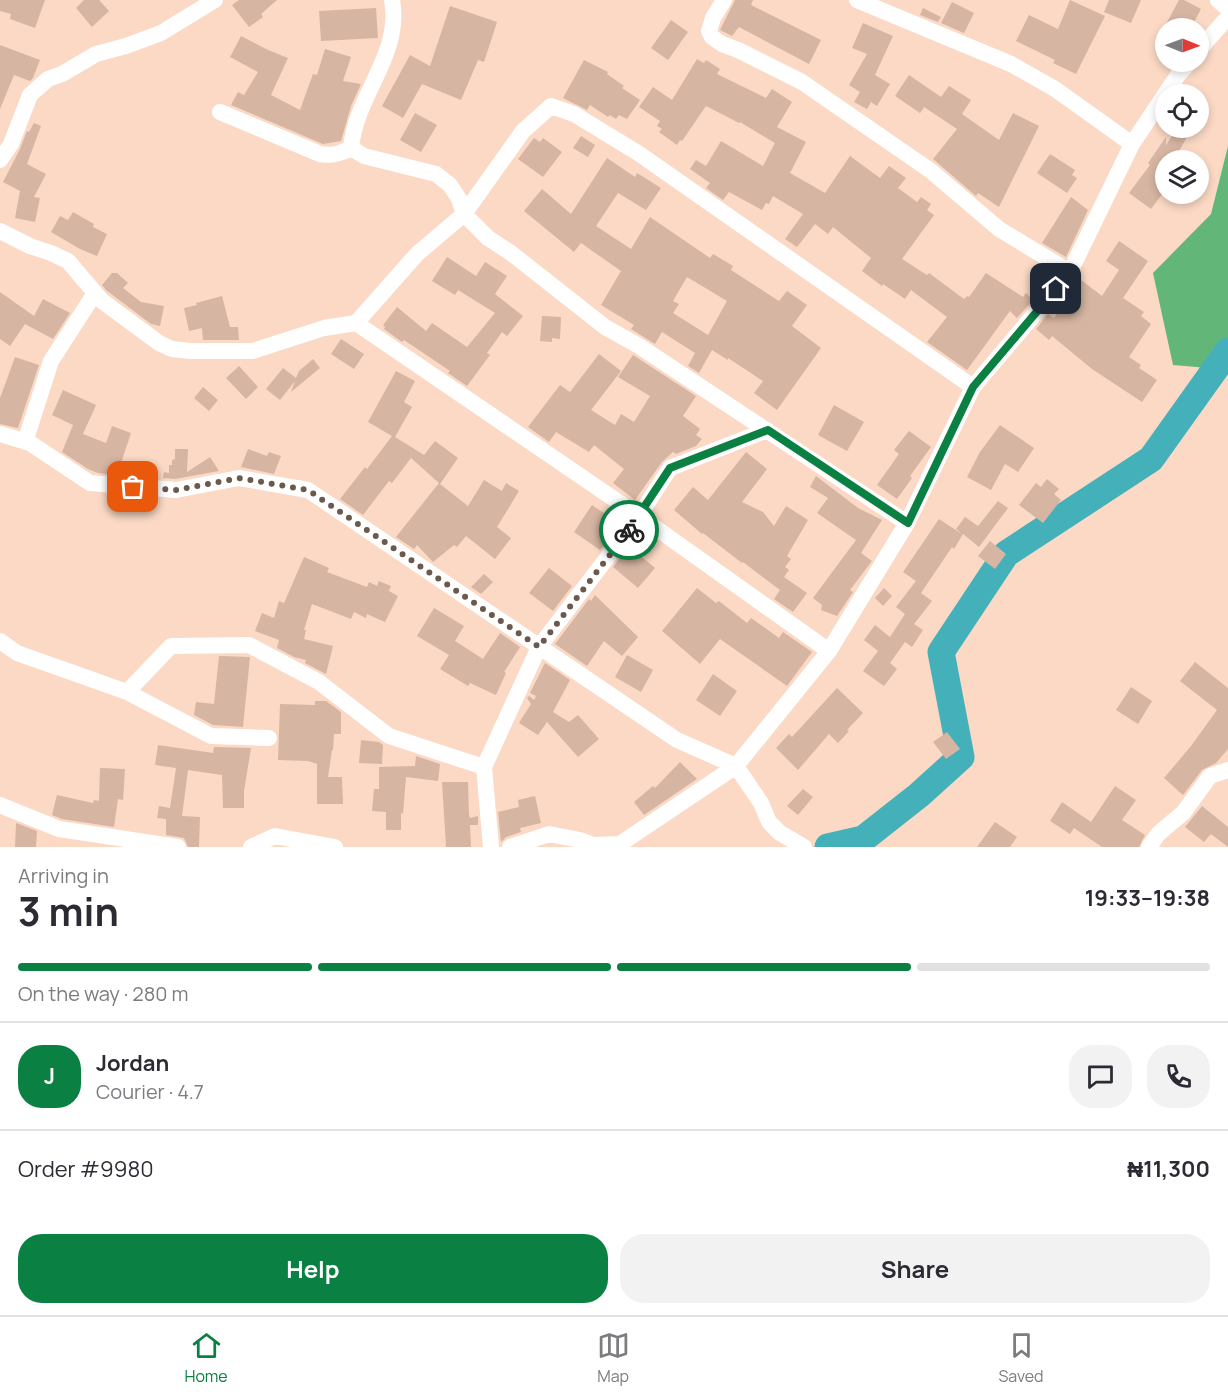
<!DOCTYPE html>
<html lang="en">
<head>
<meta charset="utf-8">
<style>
	:root { --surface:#fff; --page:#f2f2f3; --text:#2b2b33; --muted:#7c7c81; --line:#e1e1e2; --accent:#0b8043 }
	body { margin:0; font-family:Manrope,sans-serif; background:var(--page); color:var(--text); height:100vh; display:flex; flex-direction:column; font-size:22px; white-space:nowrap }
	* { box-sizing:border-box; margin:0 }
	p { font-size:20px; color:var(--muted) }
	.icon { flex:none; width:33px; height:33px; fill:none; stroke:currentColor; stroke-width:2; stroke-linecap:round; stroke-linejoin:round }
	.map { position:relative; height:847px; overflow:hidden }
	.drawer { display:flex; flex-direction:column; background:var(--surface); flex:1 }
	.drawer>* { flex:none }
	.needle { width:39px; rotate:91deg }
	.fabs { position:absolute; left:1155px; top:18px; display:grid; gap:12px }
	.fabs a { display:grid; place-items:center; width:54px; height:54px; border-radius:50%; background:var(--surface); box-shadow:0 3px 9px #0003; font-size:30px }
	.pin { position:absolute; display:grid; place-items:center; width:51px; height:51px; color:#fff; margin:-26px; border-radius:12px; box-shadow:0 3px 9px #0006 }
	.courier { position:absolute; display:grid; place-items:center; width:60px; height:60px; margin:-30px; border:4px solid #0b8043; border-radius:50%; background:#fff; color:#222; box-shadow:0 2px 8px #0007 }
	.head em { font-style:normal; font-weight:700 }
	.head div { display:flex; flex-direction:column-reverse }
	.head { display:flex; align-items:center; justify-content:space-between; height:102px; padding:0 18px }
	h1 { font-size:39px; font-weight:700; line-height:45px }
	.bar { display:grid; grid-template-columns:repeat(4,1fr); gap:9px 6px; align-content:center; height:72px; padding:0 18px }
	.bar i { height:8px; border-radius:4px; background:var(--line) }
	.bar .current { background:var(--accent) }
	.bar p { grid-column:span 4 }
	.line { display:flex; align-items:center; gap:15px; padding:0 18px; border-top:2px solid var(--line) }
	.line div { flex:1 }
	.round { display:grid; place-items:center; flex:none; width:63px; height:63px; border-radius:24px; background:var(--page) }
	.cta { display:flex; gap:12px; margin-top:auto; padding:12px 18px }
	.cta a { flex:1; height:69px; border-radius:24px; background:var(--accent); color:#fff; font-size:24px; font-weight:700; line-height:69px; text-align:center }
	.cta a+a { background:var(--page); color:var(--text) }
	.tabs { display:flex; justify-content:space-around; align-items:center; height:84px; border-top:2px solid var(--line); background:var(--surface); font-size:16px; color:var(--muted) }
	.tabs a { display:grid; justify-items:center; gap:3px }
	.tabs .current { color:var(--accent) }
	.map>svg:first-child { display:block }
	.forest { fill:#62b778 }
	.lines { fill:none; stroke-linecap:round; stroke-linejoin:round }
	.river { stroke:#44b1ba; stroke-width:27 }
	.building { fill:#d6b5a2; fill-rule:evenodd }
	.minor { stroke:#fff; stroke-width:16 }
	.done { stroke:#6c594d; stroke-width:6; stroke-dasharray:0 10.8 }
	.route { stroke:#0b8043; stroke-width:8 }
</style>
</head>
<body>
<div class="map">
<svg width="1228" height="847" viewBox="0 0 1228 847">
	<rect width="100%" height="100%" fill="#fbd9c5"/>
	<path class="forest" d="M1228 146V368H1208L1173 365 1153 273 1211 214Z"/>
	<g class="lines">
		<path class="river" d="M828 847 863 839 919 795 961 757 941 652 1006 554 1151 459 1228 351"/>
	</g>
	<path class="building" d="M0 0H45L35 28 10 19 11 14 0 11Z
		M84 0H99L109 11 92 27 76 8Z
		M239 0H277L261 14 263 17 249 27 232 5Z
		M735 0H753L751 5 821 40 809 64 739 27 732 36 720 30Z
		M1070 0 1105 16 1076 74 1053 63 1055 60 1016 41 1029 15 1058 29Z
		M1109 0H1141L1131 23 1104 12Z
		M1179 0H1184L1201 9 1191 28H1164Z
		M952 2 974 13 964 33 941 23Z
		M450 6 497 22 484 62 478 60 461 100 422 84 403 118 382 106 410 55 430 66Z
		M376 8 378 38 321 41 319 11Z
		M923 8 941 17 938 22 920 15Z
		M671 20 688 32 668 60 651 48Z
		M863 23 893 36 875 75 890 84 877 106 871 102 867 109 854 102 860 92 849 85 867 54 852 48Z
		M241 36 268 50 288 58 271 95 300 110 313 74 317 75 325 49 351 57 343 81 361 84 351 106 341 141 323 144 231 105 238 92 244 95 258 72 230 57Z
		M0 45 40 60 33 78 30 81 14 75 0 109Z
		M697 59 704 63 706 60 720 69 717 74 766 98 772 89 792 102 777 127 806 142 790 173 825 193 850 156 880 178 889 166 906 178 898 188 917 202 921 197 931 204 927 210 934 215 902 259 927 275 929 273 964 299 967 296 969 297 986 273 1023 297 1026 293 1033 300 1017 318 1010 311 967 370 927 342 947 317 911 290 905 299 883 284 882 286 862 271 871 258 833 227 828 234 815 224 797 247 785 239 803 214 773 196 769 204 766 203 762 210 729 192 723 200 706 188 710 183 690 169 696 160 706 166 721 141 763 166 775 143 740 122 739 123 706 106 682 141 680 140 677 145 659 132 662 129 657 126 660 121 639 107 653 87 672 100Z
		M584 60 608 72 607 74 624 86 622 88 640 100 627 119 619 115 616 119 610 115 608 117 590 105 587 110 563 98Z
		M909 75 941 97 949 86 971 100 962 114 999 140 1013 113 1039 126 999 207 978 193 976 196 933 159 957 129 924 107 920 113 895 96Z
		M415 113 437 125 421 152 400 140Z
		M34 123 41 126 27 164 46 174 34 197 40 198 35 222 15 218 20 191 3 182 20 149 27 131 29 132Z
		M1177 128H1192L1174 160H1166V189L1151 209 1129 193 1150 165 1148 163 1166 137V145Z
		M581 136 595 145 588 157 573 148Z
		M534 138 540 142 543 138 562 152 543 177 518 159Z
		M1050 154 1075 170 1072 175 1077 178 1067 193 1037 173Z
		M607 158 635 177 637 173 661 188 646 210 618 193 596 226 631 249 650 217 710 258 713 254 733 266 731 270 779 301 787 291 807 305 792 326 821 348 777 410 754 393 763 381 728 358V360L712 350 699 373 688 366 695 353 662 332 655 344 631 329 634 325 601 305 621 271 581 243 574 252 524 211 542 189 571 214ZM687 277 727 301 708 335 673 313 679 304 673 301Z
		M1071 197 1088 210 1066 257 1042 243Z
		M73 212 94 224 93 227 107 234 97 256 80 249 51 232 60 216 68 220Z
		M1119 241 1148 261 1123 298 1144 312 1141 316 1151 324 1129 357 1141 365 1139 368 1157 380 1142 402 1092 369 1052 336 1049 340 1036 329 1048 314 1054 318 1081 280 1102 296 1119 270 1106 261Z
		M447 257 476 276 485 262 507 276 495 294 523 316 507 336 502 332 487 353 490 355 467 386 448 373 450 371 404 340 402 342 384 329 385 327 383 325 397 307 426 331 432 323 467 347 495 313 458 290 455 295 432 281Z
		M112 273H117L128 283 123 288 141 302 164 306 160 326 151 324 106 290 102 285Z
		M0 292 34 316 43 299 70 313 53 339 25 324 10 346 0 339Z
		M222 296 230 327H238L239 340H203L202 328 189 331 184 308 197 305 196 303Z
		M542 316 561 317 560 339 552 338V342L540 341Z
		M341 339 364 354 354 369 331 354Z
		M599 354 621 371 591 410 615 425 621 414 634 422 650 396 618 377 633 355 696 396 683 416 700 429 696 435 702 439 696 446 676 454 673 452 662 462 635 500 613 483 624 469 594 445 589 452 556 432 549 442 528 427 560 385 570 392Z
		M15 357 39 365 18 428 0 424V398Z
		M313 359 320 368 291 392 295 381 280 400 266 389 283 368 296 378 299 371Z
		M239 366 258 387 246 399 226 378Z
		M396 371 415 381 404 402 412 407 395 437 424 455 435 441 458 458 440 484 468 506 484 480 502 491 506 483 519 491 497 527 511 538 495 559 466 536 457 547 454 545 433 562 417 545 414 549 396 537 439 483 411 458 392 483 389 481 363 515 340 499 365 467 367 469 392 436 368 422Z
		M203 387 218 400 209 411 194 398Z
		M63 390 96 405 83 434 106 443 112 426 131 433 117 475 98 473 88 469 62 452 73 425 52 415Z
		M834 405 864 422 847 451 818 435Z
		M1000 425 1034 448 1018 472 1005 464 991 490 967 477 980 452Z
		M909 431 931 447 910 476 912 478 897 499 877 485 899 454 894 450Z
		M175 449H188L187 472 210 457 219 471 175 479 163 478 164 472 169 473V465H172V460L175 459Z
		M248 449 267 456 269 452 281 456 274 474 241 467Z
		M746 452 767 469 742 502 763 512 774 526 786 506 808 520 787 556 791 559 785 567 789 570 784 577 807 593 793 612 774 599 780 590 743 562 742 563 703 533 702 534 674 510 693 487 708 500Z
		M816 476 858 508 882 520 861 553 872 561 850 590 853 592 837 616 821 610 822 605 813 598 856 540 817 513 828 498 810 487Z
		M1047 479 1059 489 1054 494 1061 500 1043 523 1019 505 1036 483 1041 487Z
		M998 501 1008 508 979 547 963 534 954 549 952 547 921 593 932 601 914 624 923 630 912 647 905 642 890 663 897 669 884 686 863 671 878 651 864 640 875 625 890 637 905 614 896 607 916 581 903 572 939 519 962 534 956 529 965 517 978 526Z
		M592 505 620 524 600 550 574 532Z
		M990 541 1006 554 995 569 978 556Z
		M629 546 655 568 638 588 613 567Z
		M304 557 329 568 327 572 367 587 369 582 377 586 379 581 391 586 389 591 398 596 385 622 367 614 366 618 354 612 351 619 312 604 304 630H306L304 639 333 646 326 674 305 663 306 660 294 657 277 648 279 640 255 631 262 613 274 618 279 601 284 603Z
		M549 568 572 586 553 611 529 593Z
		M484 574 493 582 481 594 471 587Z
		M697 588 716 603 719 601 747 623 751 618 779 638 783 632 812 652 787 686 720 639 700 664 662 631Z
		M884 588 892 596 883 606 875 598Z
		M595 595 638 637 622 656 604 641 587 666 555 644 589 599 591 601Z
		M434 608 464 626 455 641 483 659 500 633 520 647 504 672 506 673 496 695 470 683 468 686 440 669 449 655 417 636Z
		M627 655 653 670 641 692 615 677Z
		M219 656 250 657 243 727 213 725 194 715 196 702 214 704Z
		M1195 662 1228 688V749L1216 763 1202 770 1183 795 1164 778 1191 746 1217 710 1180 681Z
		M545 663 570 680 553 712 569 722 578 715 599 739 578 757 547 722 538 735 519 723 531 704 527 698 529 696 534 700 536 696 530 693Z
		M713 674 737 691 720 716 696 700Z
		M1131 687 1152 701 1138 724 1116 710Z
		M837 688 863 713 847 730 849 731 838 743 829 734 798 770 776 748 789 734 792 737Z
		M315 701H326L341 712V734H334L333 750H332L328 777H342L343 804H317V764L308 761 278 760 280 704 315 705Z
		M947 732 960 749 946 759 933 742Z
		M361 740 379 742 383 745 382 764 359 763Z
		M158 745 213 753 214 747 251 748 244 791V808H223L222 775 188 770 182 816 200 817 199 847H188L184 838 166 835V819L157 818 159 806 170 808 176 768 155 765Z
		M416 756 440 764 438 781 406 777 403 814 401 813V830H386V812L372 811 374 789H379V767L415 766Z
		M680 762 697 779 644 815 634 802 653 786 655 788Z
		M100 768 125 769 123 800 118 799 114 827 62 819 52 815 57 795 93 803 94 800 99 801Z
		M442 782H468L469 815 470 818 478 816V825H470L471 847H446Z
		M1115 786 1136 800 1122 820 1145 835 1139 847H1102L1074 828 1070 834 1050 821 1062 802 1091 822Z
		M803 789 813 797 798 815 787 806Z
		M535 796 541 823 520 828 521 832 506 837 501 842 498 812 519 807 518 800Z
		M1202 806 1228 827V847L1211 834 1204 842 1185 827Z
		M995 822 1017 837 1010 847H977Z
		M16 823 37 831 36 847H15Z"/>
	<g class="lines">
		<path class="minor" d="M724 0 713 18 709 31 712 37 722 44 738 50 802 82 931 171 999 229 1070 272
			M857 0 1011 64 1055 89 1132 144
			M1218 0 1228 9
			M1198 51 1228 17
			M220 112 320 154C332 156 340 154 351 148
			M351 148 364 156 436 174 450 185 459 199 464 214 488 238 511 253 605 327 639 346 907 523
			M351 148C356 94 402 55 392 0
			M0 160 11 144 30 95 48 79 62 74 96 54 126 46 161 33 215 0
			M0 231 30 246 51 253 68 261 102 301 159 343 172 349 190 351H253L324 328 356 323 417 254 464 214 523 131 551 106 574 114 638 153 973 387
			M356 323 639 516 829 651
			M0 434 30 443 90 483 176 490 239 478 308 490 677 740 736 766 761 803 769 822 780 833 804 847
			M25 442 51 361 95 293
			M0 641 17 653 127 692 211 736 269 738
			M127 692 171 646 249 645 319 682 389 736 484 767
			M0 805 59 829 178 847
			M251 847 275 836 335 847
			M491 847 484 767 539 647 639 516 670 468 767 430
			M510 847 549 834 580 840 593 845 620 844 736 766 829 651 907 523 973 387 1070 272 1132 144 1178 75 1190 62
			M1149 847 1159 833 1183 813 1210 776 1228 770"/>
	</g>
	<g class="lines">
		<path class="done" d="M133 487 176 490 239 478 308 490 539 647 629 530"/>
		<path class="route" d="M629 530 670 468 768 430 908 523 973 387 1056 289"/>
	</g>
</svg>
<div class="fabs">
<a><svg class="needle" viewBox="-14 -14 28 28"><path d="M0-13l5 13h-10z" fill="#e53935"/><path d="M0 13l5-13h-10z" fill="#7c7c81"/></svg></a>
<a><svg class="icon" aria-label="locate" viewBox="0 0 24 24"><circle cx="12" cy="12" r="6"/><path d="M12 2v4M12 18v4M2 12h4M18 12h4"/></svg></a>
<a><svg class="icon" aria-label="layers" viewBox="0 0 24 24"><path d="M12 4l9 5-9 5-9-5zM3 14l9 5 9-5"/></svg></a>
</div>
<div class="pin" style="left:133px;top:487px;background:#ea580c"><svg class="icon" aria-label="bag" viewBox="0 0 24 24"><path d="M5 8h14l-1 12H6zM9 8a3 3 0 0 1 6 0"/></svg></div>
<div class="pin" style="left:1056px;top:289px;background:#1f2937"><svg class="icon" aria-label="home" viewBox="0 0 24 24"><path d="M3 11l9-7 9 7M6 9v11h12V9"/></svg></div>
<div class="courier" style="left:629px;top:530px"><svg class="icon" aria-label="bike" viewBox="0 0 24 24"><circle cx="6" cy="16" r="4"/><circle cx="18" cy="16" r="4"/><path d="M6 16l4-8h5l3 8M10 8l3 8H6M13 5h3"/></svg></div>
</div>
<section class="drawer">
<div class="head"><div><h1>3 min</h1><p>Arriving in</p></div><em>19:33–19:38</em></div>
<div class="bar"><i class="current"></i><i class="current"></i><i class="current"></i><i></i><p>On the way · 280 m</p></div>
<div class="line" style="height:108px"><b class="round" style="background:var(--accent);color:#fff">J</b><div><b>Jordan</b><p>Courier · 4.7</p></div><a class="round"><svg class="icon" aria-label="chat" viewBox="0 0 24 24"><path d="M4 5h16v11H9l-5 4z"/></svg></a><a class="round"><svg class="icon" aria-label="phone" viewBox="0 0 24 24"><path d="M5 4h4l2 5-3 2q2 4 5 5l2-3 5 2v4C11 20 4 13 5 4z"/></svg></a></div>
<div class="line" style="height:78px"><div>Order #9980</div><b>₦11,300</b></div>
<div class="cta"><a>Help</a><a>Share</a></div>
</section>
<nav class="tabs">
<a class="current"><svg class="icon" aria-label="home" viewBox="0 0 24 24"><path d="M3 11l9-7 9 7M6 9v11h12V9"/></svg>Home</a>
<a><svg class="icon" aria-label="map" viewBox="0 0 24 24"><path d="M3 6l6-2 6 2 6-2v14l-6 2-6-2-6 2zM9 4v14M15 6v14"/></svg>Map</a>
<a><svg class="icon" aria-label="saved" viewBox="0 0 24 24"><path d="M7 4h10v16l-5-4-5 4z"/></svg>Saved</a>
</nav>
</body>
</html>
